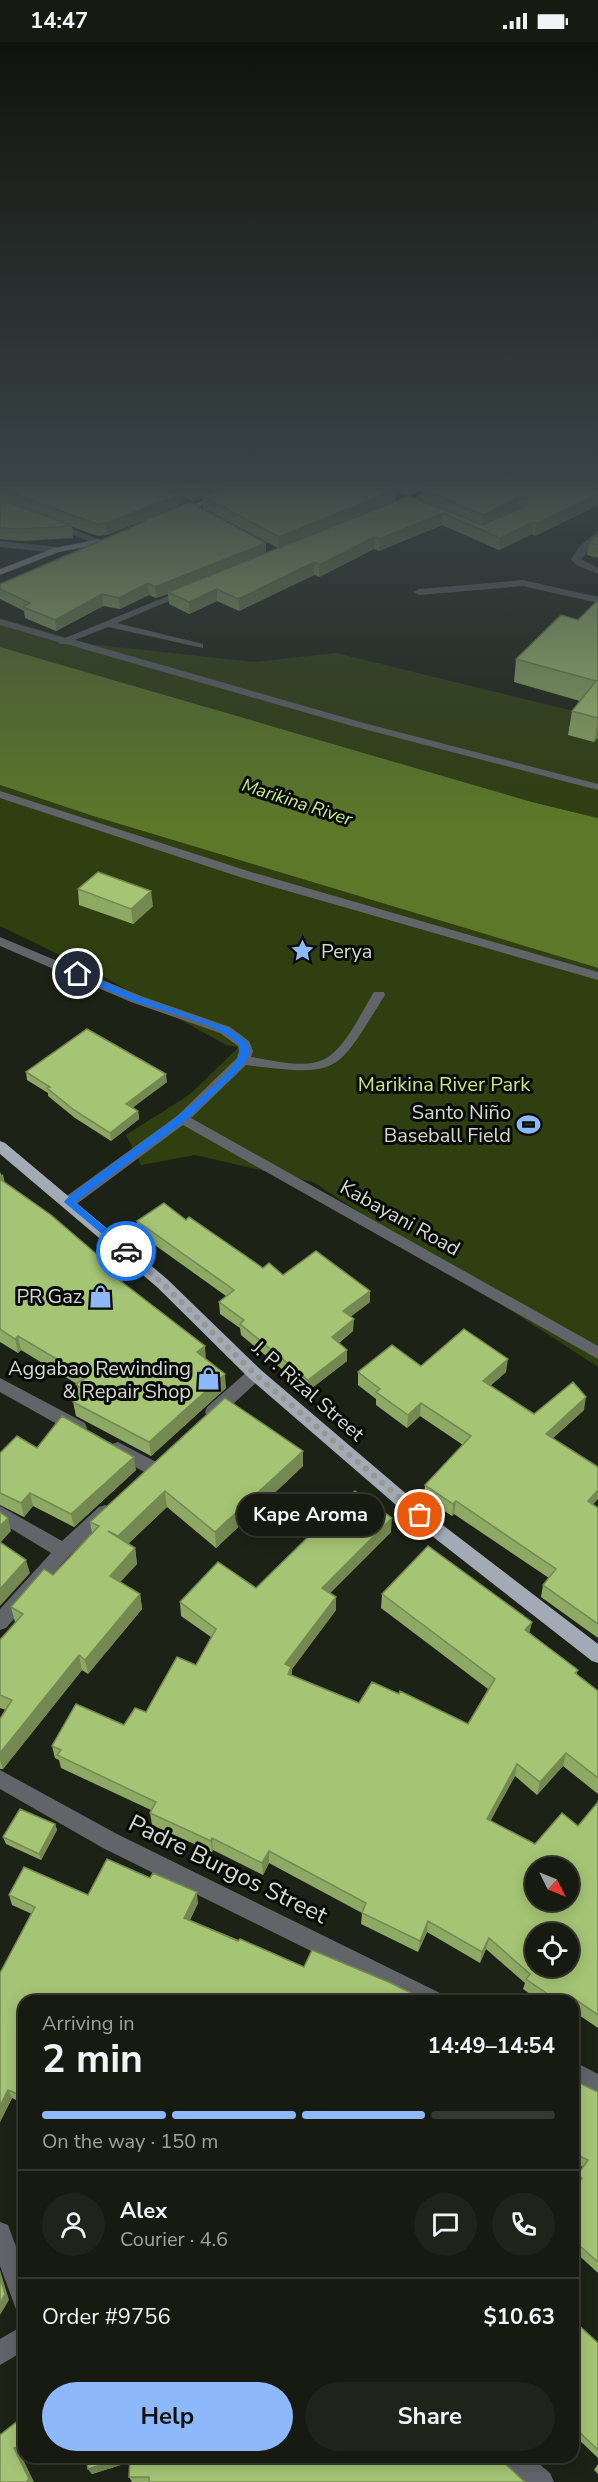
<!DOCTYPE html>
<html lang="en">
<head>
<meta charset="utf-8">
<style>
	:root { --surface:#161a10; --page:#1f2319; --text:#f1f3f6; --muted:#9ea19f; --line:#353830; --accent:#8db9fc }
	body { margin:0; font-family:"Nunito Sans",sans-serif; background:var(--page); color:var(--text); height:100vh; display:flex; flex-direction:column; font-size:22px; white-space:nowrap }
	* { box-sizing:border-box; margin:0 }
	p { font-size:20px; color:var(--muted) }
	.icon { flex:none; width:33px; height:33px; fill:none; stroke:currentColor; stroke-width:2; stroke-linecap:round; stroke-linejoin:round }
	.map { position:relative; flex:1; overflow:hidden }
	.details { position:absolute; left:18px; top:1953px; width:561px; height:468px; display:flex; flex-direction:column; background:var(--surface); border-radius:18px; box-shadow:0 3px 15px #0003,0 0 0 2px var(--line) }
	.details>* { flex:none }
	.needle { width:39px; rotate:133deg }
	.fabs { position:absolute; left:525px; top:1815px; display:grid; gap:12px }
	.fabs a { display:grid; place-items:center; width:54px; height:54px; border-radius:50%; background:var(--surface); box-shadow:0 3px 15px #0003,0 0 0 2px var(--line); font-size:30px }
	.pin { position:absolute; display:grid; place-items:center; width:51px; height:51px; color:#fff; margin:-26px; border:3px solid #fff; border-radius:50%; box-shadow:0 2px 6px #0007 }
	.courier { position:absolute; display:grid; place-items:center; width:60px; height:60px; margin:-30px; border:4px solid #1a73e8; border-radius:50%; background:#fff; color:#222; box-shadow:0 2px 8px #0007 }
	.bubble { position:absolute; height:42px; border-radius:21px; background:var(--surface); box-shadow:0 3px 15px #0003,0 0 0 2px var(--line); font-size:20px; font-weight:700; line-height:42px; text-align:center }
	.summary em { font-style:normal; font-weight:700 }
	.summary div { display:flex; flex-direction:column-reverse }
	.summary { display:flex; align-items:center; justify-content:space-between; height:102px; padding:0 24px }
	h1 { font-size:39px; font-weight:700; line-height:45px }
	.bar { display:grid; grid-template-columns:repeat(4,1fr); gap:9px 6px; align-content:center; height:72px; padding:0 24px }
	.bar i { height:8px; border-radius:4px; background:var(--line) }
	.bar .on { background:var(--accent) }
	.bar p { grid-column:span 4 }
	.line { display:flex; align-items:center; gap:15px; padding:0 24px; border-top:2px solid var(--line) }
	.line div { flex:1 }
	.round { display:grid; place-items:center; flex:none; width:63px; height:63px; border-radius:32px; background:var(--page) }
	.cta { display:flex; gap:12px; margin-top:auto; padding:12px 24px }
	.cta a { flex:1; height:69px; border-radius:36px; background:var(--accent); color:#111; font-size:24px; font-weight:700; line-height:69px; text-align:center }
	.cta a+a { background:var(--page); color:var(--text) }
	.status { display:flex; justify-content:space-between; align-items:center; height:42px; padding:0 30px; background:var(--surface); direction:ltr }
	.status svg { height:16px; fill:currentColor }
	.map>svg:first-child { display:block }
	.green { fill:#2f3f10 }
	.water { fill:#5d7829 }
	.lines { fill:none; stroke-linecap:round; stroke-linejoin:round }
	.minor { fill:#61656a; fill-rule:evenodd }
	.major { fill:#a2aab6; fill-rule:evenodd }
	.wall { fill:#8ea964; fill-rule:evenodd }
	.shaded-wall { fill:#748951 }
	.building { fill:#a5c474; stroke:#748951; stroke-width:1.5; fill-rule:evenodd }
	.route { fill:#1a73e8 }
	.done { stroke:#959990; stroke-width:6; stroke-dasharray:0 10.8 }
	.labels { text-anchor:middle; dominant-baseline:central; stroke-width:6; stroke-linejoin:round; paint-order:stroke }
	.far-water-label { font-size:18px; font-style:italic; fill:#c9f187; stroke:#080a06 }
	.poi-label { font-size:20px; fill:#d5d9d1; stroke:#080a06; text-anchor:end }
	.park-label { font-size:20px; fill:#c3eb81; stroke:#080a06 }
	.street-label { font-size:20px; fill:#d5d9d1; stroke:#080a06 }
	.near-street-label { font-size:24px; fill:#d5d9d1; stroke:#080a06 }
</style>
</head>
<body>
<div class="status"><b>14:47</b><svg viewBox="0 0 49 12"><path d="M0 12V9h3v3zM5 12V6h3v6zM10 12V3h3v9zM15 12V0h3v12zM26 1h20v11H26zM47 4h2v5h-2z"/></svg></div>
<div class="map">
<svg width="598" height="2440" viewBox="0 0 598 2440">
	<rect width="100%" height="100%" fill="#1d2216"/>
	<path class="green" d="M0 576 89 602 254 620 336 611 598 675V776L532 760 0 605Z
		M0 743 93 774 598 926V1325L313 1140 195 1113 141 1123 126 1093 189 1053 239 1005 226 1003 97 931 0 884Z"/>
	<path class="water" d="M0 605 532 760 598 776V926L93 774 0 743Z"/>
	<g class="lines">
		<path class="minor" d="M142 442C162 440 191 458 205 472L198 474 177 460Z
			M442 442H452L402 466 395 464Z
			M52 481H58L105 500 97 502 52 485Z
			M598 489V497L581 517 598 526V532L576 523 571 517 580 504Z
			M0 499 57 505 62 508 57 511 0 505Z
			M523 538 598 555V561L523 544 419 553 414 550 419 547Z
			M185 547 193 549 117 581 203 602V606L108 585 75 598 364 681 598 742V748L356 685 66 602H60L58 600 0 583V577L65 596Z
			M0 749 251 830 598 930V938L243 836 0 756Z
			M0 895 141 954 230 985 249 999 253 1009 251 1015C272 1018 300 1026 320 1019 343 1012 362 969 374 950H384L385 953C335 1032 342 1035 246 1023L191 1076 598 1304V1317L183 1083 74 1164H64L62 1160 64 1156 177 1074 237 1016 239 1009 238 1004 220 991 131 960 0 904Z
			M255 1326 261 1328 263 1332 261 1336 219 1375 213 1377 207 1375 205 1370 207 1365 249 1328Z
			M0 1336 85 1381 87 1386 85 1391 79 1393 73 1391 0 1350Z
			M118 1400 158 1421 160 1426 158 1431 152 1433 146 1431 112 1412 110 1407 112 1402Z
			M105 1463 111 1465 114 1470 111 1475 69 1514 6 1586 0 1588V1567L51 1511 0 1480V1464L62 1499 99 1465Z
			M0 1728 117 1792 442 1952 446 1959H412L103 1806 0 1747Z
			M573 2019 598 2032V2055L573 2042Z
			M0 2180 8 2183 24 2226V2271L16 2267 0 2224Z
			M24 2283V2309L0 2323V2297Z
			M500 2415H531L550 2431 554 2440H522L503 2424Z"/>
		<path class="major" d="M244 442H255L180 472 173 470Z
			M100 497 105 500 103 502 59 510 0 533V527L54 506Z
			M0 1099 5 1101 167 1237 261 1328 444 1484 598 1602V1621L592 1619 432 1494 249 1336 157 1245 0 1112Z"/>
	</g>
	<path class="wall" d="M0 442H598V463L535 494 532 492 499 508 442 483 379 509 374 507 319 535 314 533 239 569 217 559 189 572 169 562 168 552 156 556 149 553 120 567 103 564 56 589 25 576 24 569 0 557V542L140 481V480L107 493 98 494 72 485 73 496 23 499 0 497ZM422 448V459H395L396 449 408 454ZM172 450 193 460 203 456V466L278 506 266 511 179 464Z
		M598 493V516L587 513 589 501Z
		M598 558V695L594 700 568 693 572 669 580 659 514 640 516 617 578 578Z
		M78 847 153 864 133 882 79 863Z
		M26 1030 167 1040 133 1065 138 1069 139 1077 111 1099 75 1076 48 1054V1051L27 1038Z
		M0 1130 4 1140 123 1241 206 1317 226 1346 151 1414 76 1374 73 1360 78 1354 77 1342 21 1308 18 1311 0 1300Z
		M186 1178 263 1226 370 1260 350 1275 353 1289 339 1301 347 1308V1319L308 1349 241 1293 240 1286 220 1272 219 1260 226 1254 138 1191 137 1179Z
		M421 1324 506 1330 490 1344 534 1372 584 1368 553 1396 593 1462 598 1466V1596L541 1555 543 1543 549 1536 454 1472 452 1474 424 1456 425 1443 463 1403 420 1374 407 1386 376 1363V1357L358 1343V1330Z
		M225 1356 303 1424 216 1506 167 1465 128 1502 135 1506 137 1522 120 1540 140 1552 142 1567 88 1632 82 1628 3 1727H0V1677L6 1668 0 1666V1598L16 1580H15L11 1565 53 1533 92 1491 90 1480Z
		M37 1406 136 1428 74 1485 33 1464 24 1475 0 1463V1411Z
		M391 1490 330 1551 336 1568 292 1627V1633L359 1661 399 1652 468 1682 488 1647 381 1566 382 1552 530 1591 578 1628 576 1633 598 1649V1752L563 1724 537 1753 515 1734 490 1779 535 1802 578 1784 598 1760V1986L573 1969V1959H540L523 1947 525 1941 486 1907 480 1921 427 1890 418 1910 361 1882 362 1871 269 1821 263 1833 213 1808 212 1810 152 1783 150 1771 151 1768 61 1726 59 1718 55 1716 52 1704 124 1683 146 1670 196 1623 211 1595 181 1574 180 1560 256 1546Z
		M55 1782 57 1788 41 1818 6 1802 3 1795Z
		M9 1853H88L198 1861 190 1878 304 1925 391 1941 24 1959V2062L12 2056 0 2080V1931L32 1872 12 1863Z
		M573 2038 598 2050V2231L573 2208V2149L577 2143 574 2140 583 2125 573 2121Z
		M573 2278 598 2301V2416L573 2392Z
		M86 2415 525 2440H132L129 2435 130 2420 92 2432 88 2427Z
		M598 2422V2432L594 2428Z"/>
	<path class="shaded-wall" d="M209 442H239L203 454V456L193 460 192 448Z
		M409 442H437L408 454Z
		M396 447 395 459 279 507V495Z
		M598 452V463L535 494 536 482Z
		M179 453V465L107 493 106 481Z
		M519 455 518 467 483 485 484 473Z
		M443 471 442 483 379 509V497Z
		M533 480 532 492 499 508 500 496Z
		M374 495V507L319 535V523Z
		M266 501V512L168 550V552L156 556 155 545Z
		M314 520V533L239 569 238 557Z
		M148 541 149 553 120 567 119 556Z
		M217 547V559L189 572V560Z
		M102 552 103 564 56 589 55 578Z
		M598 676V695L594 700Z
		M151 849 153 864 133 882 131 867Z
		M166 1032 167 1040 127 1070 126 1062Z
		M138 1069 139 1077 111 1099 110 1091Z
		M3 1132 6 1147 0 1144V1134Z
		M122 1234 124 1248 118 1237Z
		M370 1249V1260L342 1281 343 1269Z
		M354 1277 353 1289 331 1306 332 1295Z
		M18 1294 21 1308 18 1311 15 1297Z
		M205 1304 206 1319 197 1310Z
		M347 1308V1319L308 1349V1338Z
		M508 1317 506 1330 481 1352 483 1339Z
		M225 1332 226 1346 151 1414 149 1400Z
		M586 1355 584 1368 543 1405 546 1392Z
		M421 1361 420 1374 407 1386 408 1373Z
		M303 1409V1424L216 1506 215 1490Z
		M134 1415 136 1428 74 1485 71 1472Z
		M598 1448V1457L585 1472 588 1459Z
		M165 1449 167 1465 120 1509 118 1494Z
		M30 1451 33 1464 24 1475 21 1461Z
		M456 1459 454 1472 452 1474 453 1462Z
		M8 1476 11 1489 0 1501V1484Z
		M392 1476 391 1490 322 1559V1546Z
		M135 1506 137 1522 112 1549 110 1534Z
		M26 1518 30 1531 0 1564V1547Z
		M140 1552 142 1567 88 1632 85 1618Z
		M336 1555V1568L292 1627V1638L285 1622Z
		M532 1580 529 1593 525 1588Z
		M79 1613 82 1628 3 1727 0 1718V1711Z
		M566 1711 563 1724 537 1753 540 1740Z
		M517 1722 515 1734 485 1789 487 1777Z
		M55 1782 57 1788 41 1818 39 1812Z
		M212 1796 213 1808 212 1810 211 1799Z
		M269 1809V1821L263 1833 262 1821Z
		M197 1850 198 1861 186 1886 184 1876Z
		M428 1879 427 1890 418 1910 420 1899Z
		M489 1896 486 1907 480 1921 482 1910Z
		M8 2048 12 2056 0 2080V2064Z
		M0 2228 9 2258 0 2273Z
		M24 2403V2410L20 2411 34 2440H26L14 2406Z
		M126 2415H131L134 2419 92 2432 88 2427Z"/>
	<path class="building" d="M0 442H157L179 453 106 481 97 482 0 447Z
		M179 442H209L192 448Z
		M233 442H383L396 447 279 495 203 454Z
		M434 442H598V452L536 482 533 480 500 496 443 471 379 497 374 495 319 523 314 520 238 557 217 547 189 560 168 550 409 454 483 483 527 463 528 457 519 455 484 473 422 447Z
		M0 457 72 484 21 487 0 486Z
		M190 460 266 501 155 545 148 541 119 556 102 552 55 578 23 565 30 561 0 547V542L19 534 144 480H140Z
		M598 493V503L589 501Z
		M598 558V676L572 669 596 639 516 617 561 573 578 578Z
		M98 830 151 849 131 867 78 847Z
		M87 987 166 1032 126 1062 138 1069 110 1091 74 1068 47 1046 50 1045 26 1030Z
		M0 1137 51 1173 122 1234 118 1237 205 1304 197 1310 225 1332 149 1400 73 1360 83 1348 76 1342 87 1335 18 1294 15 1297 0 1287Z
		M164 1161 186 1178 189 1175 263 1226 269 1221 283 1233 316 1209 370 1249 343 1269 354 1277 332 1295 347 1308 308 1338 240 1282 244 1278 219 1260 234 1248 137 1179Z
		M464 1287 508 1317 483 1339 534 1372 573 1340 586 1355 546 1392 598 1425V1448L588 1459 598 1466V1582L543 1543 556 1527 456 1459 453 1462 425 1443 471 1394 421 1361 408 1373 376 1350 380 1347 358 1330 392 1303 421 1324Z
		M225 1356 303 1409 215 1490 165 1449 118 1494 108 1489 135 1506 110 1534 140 1552 85 1618 79 1613 0 1711V1677L12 1658 0 1653V1598L23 1572 11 1565 44 1527 53 1533 99 1484 90 1480Z
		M62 1374 134 1415 71 1472 30 1451 21 1461 0 1451V1411L17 1394 37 1406Z
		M355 1449 392 1476 322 1546 336 1555 285 1622 291 1625 288 1632 359 1661 372 1640 399 1652 400 1649 468 1682 495 1637 382 1552 428 1504 532 1580 525 1588 578 1628 575 1631 598 1649V1736L566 1711 540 1740 517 1722 487 1777 535 1802 562 1771 578 1784 598 1760V1973L569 1953 565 1959H558L526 1937 530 1932 489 1896 482 1910 428 1879 420 1899 362 1871 366 1861 269 1809 262 1821 212 1796 211 1799 150 1771 156 1760 57 1713 61 1708 52 1704 76 1662 124 1683 135 1666 146 1670 177 1615 196 1623 216 1587 180 1560 218 1520 256 1546ZM536 1826H568V1858H536ZM536 1892H568V1924H536Z
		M0 1470 8 1476 0 1484Z
		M0 1500 26 1518 0 1547Z
		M20 1767 55 1782 39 1812 3 1795Z
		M107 1817 150 1836 153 1831 197 1850 184 1876 238 1899 240 1897 304 1925 312 1908 391 1941 427 1959H24V2055L8 2048 0 2064V1931L35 1865 9 1853 24 1825 88 1853Z
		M573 2038 598 2050V2220L573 2198V2149L582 2136 578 2132 588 2118 573 2111Z
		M0 2235 5 2252 0 2261Z
		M573 2278 598 2301V2408L573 2384Z
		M24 2374V2403L14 2406 29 2437 26 2440H0V2393Z
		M86 2415H126L88 2427Z
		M130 2415H498L525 2440H149V2435H129Z"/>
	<linearGradient id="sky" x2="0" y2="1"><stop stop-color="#10130c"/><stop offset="0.56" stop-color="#3a4447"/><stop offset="1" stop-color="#3a4447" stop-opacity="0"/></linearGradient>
	<rect width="598" height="783" fill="url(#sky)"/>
	<path class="route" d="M75 930H81L139 955 228 986 247 1000 250 1009 247 1018 235 1032 185 1079 75 1160 129 1206 130 1209 126 1212 64 1160C81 1139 261 1028 238 1002 220 982 161 969 134 959 114 952 94 942 75 934Z"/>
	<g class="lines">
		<path class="done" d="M126 1209 162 1241 255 1332 420 1473"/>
	</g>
	<defs>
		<symbol id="sight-bare" viewBox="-9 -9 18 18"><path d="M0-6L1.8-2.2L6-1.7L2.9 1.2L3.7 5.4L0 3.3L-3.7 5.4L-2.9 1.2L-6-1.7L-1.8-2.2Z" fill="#8db9fc" stroke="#080a06" stroke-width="2.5" paint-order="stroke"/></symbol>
		<symbol id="stadium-bare" viewBox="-9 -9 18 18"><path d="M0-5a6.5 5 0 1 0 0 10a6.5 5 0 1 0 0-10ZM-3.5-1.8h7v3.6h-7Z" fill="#8db9fc" stroke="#080a06" stroke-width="2.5" paint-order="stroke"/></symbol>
		<symbol id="shop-bare" viewBox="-9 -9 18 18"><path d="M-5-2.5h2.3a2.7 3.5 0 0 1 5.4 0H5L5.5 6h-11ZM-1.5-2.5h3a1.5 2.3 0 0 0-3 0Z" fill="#8db9fc" stroke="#080a06" stroke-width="2.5" paint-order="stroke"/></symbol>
	</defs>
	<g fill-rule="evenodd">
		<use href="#sight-bare" x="286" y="892" width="33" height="33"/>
		<use href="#stadium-bare" x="512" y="1066" width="33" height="33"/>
		<use href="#shop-bare" x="84" y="1238" width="33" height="33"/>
		<use href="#shop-bare" x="192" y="1320" width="33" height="33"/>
	</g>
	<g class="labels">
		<g class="far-water-label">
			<text transform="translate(297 760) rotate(18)">Marikina River</text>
		</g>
		<g class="poi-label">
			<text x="321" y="909" text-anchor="start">Perya</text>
			<text x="511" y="1070">Santo Niño<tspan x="511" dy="23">Baseball Field</tspan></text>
			<text x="82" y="1254">PR Gaz</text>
			<text x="191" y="1326">Aggabao Rewinding<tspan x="191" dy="23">&amp; Repair Shop</tspan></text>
		</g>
		<g class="park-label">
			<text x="444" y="1042">Marikina River Park</text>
		</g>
		<g class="street-label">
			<text transform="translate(400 1176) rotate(29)">Kabayani Road</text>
			<text transform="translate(308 1349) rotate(41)">J. P. Rizal Street</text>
		</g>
		<g class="near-street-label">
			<text transform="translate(228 1827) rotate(26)">Padre Burgos Street</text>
		</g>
	</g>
</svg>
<div class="fabs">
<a><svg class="needle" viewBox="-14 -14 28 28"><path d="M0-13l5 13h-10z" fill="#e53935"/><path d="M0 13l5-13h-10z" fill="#9ea19f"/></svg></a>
<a><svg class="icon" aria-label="locate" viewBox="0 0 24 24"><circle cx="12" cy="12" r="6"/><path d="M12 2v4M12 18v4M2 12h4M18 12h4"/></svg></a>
</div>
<div class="pin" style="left:420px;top:1473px;background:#ea580c"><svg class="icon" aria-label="bag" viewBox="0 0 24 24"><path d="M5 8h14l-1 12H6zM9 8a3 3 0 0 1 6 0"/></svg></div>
<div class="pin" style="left:78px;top:932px;background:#1f2937"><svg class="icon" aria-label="home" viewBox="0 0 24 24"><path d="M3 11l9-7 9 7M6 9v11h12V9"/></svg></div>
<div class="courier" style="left:126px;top:1209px"><svg class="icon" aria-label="car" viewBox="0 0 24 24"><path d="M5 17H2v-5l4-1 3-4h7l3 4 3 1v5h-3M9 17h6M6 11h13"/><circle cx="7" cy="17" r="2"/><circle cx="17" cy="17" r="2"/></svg></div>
<div class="bubble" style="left:237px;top:1452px;width:147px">Kape Aroma</div>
<section class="details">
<div class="summary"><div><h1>2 min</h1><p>Arriving in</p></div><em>14:49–14:54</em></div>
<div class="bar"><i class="on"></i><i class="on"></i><i class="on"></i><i></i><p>On the way · 150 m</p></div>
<div class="line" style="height:108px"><a class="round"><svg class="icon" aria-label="person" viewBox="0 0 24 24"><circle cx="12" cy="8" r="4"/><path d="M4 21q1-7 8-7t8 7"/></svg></a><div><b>Alex</b><p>Courier · 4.6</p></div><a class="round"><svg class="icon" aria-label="chat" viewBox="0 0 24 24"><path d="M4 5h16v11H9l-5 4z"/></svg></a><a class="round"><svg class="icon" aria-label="phone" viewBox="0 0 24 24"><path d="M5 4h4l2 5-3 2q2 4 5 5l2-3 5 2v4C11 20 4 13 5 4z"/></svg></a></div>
<div class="line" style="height:78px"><div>Order #9756</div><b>$10.63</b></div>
<div class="cta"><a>Help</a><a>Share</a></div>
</section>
</div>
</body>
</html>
